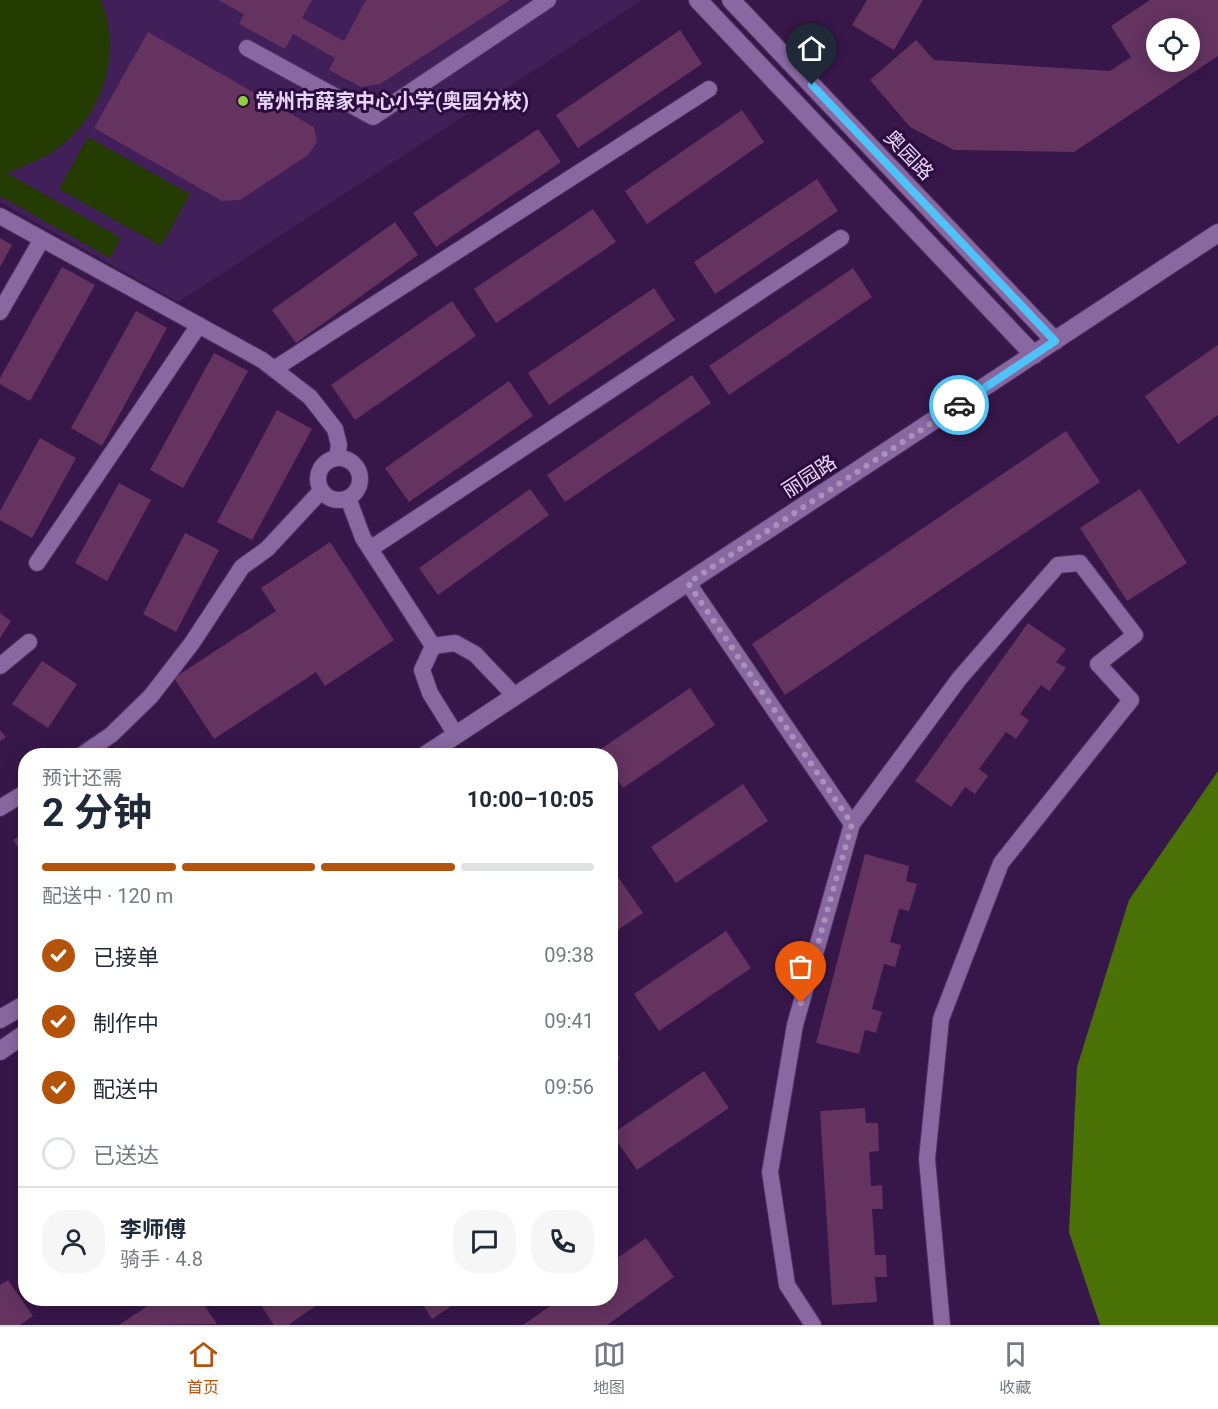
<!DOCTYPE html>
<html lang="zh">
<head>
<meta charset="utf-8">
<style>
	:root { --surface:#fff; --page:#f6f6f7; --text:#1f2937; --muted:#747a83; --line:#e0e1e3; --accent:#b45309 }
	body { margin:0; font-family:Roboto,"Noto Sans SC",sans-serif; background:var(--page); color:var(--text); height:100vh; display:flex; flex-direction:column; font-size:22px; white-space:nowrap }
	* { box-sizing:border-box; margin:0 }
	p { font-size:20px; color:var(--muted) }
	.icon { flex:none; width:33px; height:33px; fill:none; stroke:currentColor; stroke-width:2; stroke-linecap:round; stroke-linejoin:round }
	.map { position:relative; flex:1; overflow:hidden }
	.details { position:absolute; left:18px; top:748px; width:600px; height:558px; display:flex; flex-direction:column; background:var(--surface); border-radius:24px; box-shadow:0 3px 15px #0003 }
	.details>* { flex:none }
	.controls { position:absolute; left:1146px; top:18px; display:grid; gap:12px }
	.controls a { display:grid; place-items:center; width:54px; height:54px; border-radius:50%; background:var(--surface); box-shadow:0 3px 15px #0003; font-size:30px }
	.pin { position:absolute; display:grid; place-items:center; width:51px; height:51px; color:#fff; margin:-62px -26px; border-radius:50% 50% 50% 0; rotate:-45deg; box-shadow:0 0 6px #0007 }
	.pin .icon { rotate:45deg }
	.courier { position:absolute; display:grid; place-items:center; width:60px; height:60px; margin:-30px; border:4px solid #4fc3f7; border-radius:50%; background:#fff; color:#222; box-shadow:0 2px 8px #0007 }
	.overview em { font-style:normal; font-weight:700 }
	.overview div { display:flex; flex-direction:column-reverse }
	.overview { display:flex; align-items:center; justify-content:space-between; height:102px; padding:0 24px }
	h1 { font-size:39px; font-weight:700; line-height:45px }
	.bar { display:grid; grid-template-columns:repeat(4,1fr); gap:9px 6px; align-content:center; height:72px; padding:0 24px }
	.bar i { height:8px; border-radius:4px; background:var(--line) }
	.bar .current { background:var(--accent) }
	.bar p { grid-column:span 4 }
	.line { display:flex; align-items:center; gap:15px; padding:0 24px; border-top:2px solid var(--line) }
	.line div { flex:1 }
	.round { display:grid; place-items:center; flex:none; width:63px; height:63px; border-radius:24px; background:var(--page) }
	ol { padding:0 24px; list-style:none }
	li { display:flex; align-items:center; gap:18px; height:66px }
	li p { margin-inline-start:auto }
	li .icon { padding:6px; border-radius:50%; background:var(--accent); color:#fff; stroke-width:4 }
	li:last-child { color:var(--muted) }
	li i { width:33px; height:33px; border:3px solid var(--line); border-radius:50% }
	.tabs { display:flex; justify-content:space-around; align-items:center; height:84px; border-top:2px solid var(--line); background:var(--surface); font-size:16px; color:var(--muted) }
	.tabs a { display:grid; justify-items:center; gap:3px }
	.tabs .current { color:var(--accent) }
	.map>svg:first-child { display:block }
	.built { fill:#411f58 }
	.green { fill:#233b00 }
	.forest { fill:#497106 }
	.building { fill:#643360; fill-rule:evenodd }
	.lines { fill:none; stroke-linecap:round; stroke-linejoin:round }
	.lane-casing { stroke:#4e335f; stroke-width:18 }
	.secondary-casing { stroke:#4e335f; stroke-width:20 }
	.lane { stroke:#8968a2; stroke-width:16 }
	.secondary { stroke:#8968a2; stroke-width:18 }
	.done { stroke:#a992b9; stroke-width:6; stroke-dasharray:0 10.8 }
	.route { stroke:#4fc3f7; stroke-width:8 }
	.poi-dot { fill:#90cd41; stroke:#2c0c3f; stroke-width:2 }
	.labels { text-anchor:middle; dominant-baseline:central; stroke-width:6; stroke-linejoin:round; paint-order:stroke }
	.poi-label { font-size:20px; font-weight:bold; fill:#e7d5f5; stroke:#2c0c3f; text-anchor:start }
	.street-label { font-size:20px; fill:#e7d5f5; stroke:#2c0c3f }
</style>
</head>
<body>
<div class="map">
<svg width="1218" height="1325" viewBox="0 0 1218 1325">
	<rect width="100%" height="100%" fill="#37174a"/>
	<path class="built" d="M0 0H642L178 302 0 202Z"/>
	<path class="green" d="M0 0H101C123 52 103 116 57 149 42 160 24 166 7 173L121 238 110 258 0 196Z
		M88 137 190 194 161 246 59 189Z"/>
	<path class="forest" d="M1218 771V1325H1100L1069 1232 1077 1067 1129 900Z"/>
	<path class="building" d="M218 0H312L302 18 344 41 366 0H510L380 84 361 87 329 70 335 58 293 34 285 49 239 24 244 14Z
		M867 0H923L894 50 852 25Z
		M1150 0H1218V56L1074 152 954 150 910 127 870 80 916 40 934 60 1110 71 1131 57 1111 26ZM1156 28H1190V62H1156Z
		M680 30 702 64 578 148 556 115Z
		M148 32 314 127 317 142 308 155 240 200 222 201 94 128Z
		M742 110 764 142 647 224 625 191Z
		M538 129 561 162 436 247 413 213Z
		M817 179 838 211 715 294 694 262Z
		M593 209 616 242 496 323 474 289Z
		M395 222 418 255 296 343 272 310Z
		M0 238 12 245 0 267Z
		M62 267 95 285 30 401 0 384V378Z
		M853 268 872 297 729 395 709 366Z
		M654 288 675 320 549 405 528 373Z
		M452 301 476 336 355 420 331 385Z
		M136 311 167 328 102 446 71 428Z
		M1218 345V415L1178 444 1145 396Z
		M214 353 248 371 183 488 150 470Z
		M692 375 711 403 565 502 547 475Z
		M509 381 533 416 409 502 385 468Z
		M277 410 312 429 252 540 217 522Z
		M1066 431 1100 482 785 695 752 644Z
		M40 438 76 458 32 538 0 520V511Z
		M119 483 151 500 107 581 75 563Z
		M530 489 549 515 438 595 419 568Z
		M1140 489 1187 563 1127 601 1080 528Z
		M185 533 219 550 176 632 143 614Z
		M330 542 394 640 325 686 316 672 214 739 174 678 276 611 261 588Z
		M0 613 11 621 0 638Z
		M1028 623 1066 649 1056 662 1066 668 1049 691 1041 685 1020 714 1029 720 1016 739 1006 732 979 769 988 776 975 794 965 787 951 807 915 781Z
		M42 661 77 684 48 728 12 704Z
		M690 688 715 725 623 788 610 770V756H601L598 751Z
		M0 730 6 737 0 741Z
		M743 784 768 821 676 883 651 847Z
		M26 832V860L13 840Z
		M865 854 909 866 906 881 917 884 909 911 899 909 890 942 901 945 895 967 884 964 872 1009 882 1012 876 1033 865 1030 859 1054 816 1043Z
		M618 877 643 913 610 935V882Z
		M726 931 751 968 659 1031 634 994Z
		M610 1044 620 1058 610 1064Z
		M704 1071 729 1108 637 1170 612 1134Z
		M865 1108 866 1123H878L879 1151 869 1152 871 1186 882 1185 883 1209H872L875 1255H886L887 1277H875L877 1302 832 1305 820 1111Z
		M26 1132V1147L19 1137Z
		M646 1238 674 1277 607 1325H523L560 1299H610V1263Z
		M8 1280 33 1316 20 1325H0V1285Z
		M158 1299H200L217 1324 119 1325Z
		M257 1299H326L288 1325H274Z
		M419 1299H462L432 1319Z"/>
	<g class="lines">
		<defs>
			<path id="lane" d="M247 48 373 117 548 0
				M0 216 262 360 310 397 335 429 339 445 337 457
				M0 312 42 239
				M274 369 709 89
				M318 479a21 21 0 1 1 42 0a21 21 0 1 1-42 0Z
				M348 498 363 538 433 646
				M370 549 841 238
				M37 563 199 325
				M688 583 852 824
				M0 666 29 642
				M456 735 430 693 422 670 433 646 455 643 475 654 515 696
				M80 756 111 735 151 696 192 643 242 567 267 549 321 491
				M0 808 26 792
				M813 1325 787 1285 770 1172 795 1025 852 824 959 679 1058 565 1080 563 1135 635 1098 664 1131 700 1001 863 941 1019 927 1159 942 1325"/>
			<path id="secondary" d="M698 0 1034 355
				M731 0 1055 341
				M424 756 1218 233
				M0 1019 26 1004
				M0 1051 26 1033"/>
		</defs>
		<use href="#lane" class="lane-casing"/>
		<use href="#secondary" class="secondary-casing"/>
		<use href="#lane" class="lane"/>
		<use href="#secondary" class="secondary"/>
	</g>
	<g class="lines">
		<path class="done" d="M801 1003 852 824 688 583 959 405"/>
		<path class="route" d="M812 85 1055 341 959 405"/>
	</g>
	<circle class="poi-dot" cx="243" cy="101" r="6"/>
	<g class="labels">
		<g class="poi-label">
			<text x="255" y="101">常州市薛家中心小学(奥园分校)</text>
		</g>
		<g class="street-label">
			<text transform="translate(909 155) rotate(46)">奥园路</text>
			<text transform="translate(809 476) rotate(-33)">丽园路</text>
		</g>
	</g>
</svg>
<div class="controls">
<a><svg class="icon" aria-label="locate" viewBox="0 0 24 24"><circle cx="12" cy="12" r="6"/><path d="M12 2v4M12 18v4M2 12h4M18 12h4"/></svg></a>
</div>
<div class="pin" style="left:801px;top:1003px;background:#ea580c"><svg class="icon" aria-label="bag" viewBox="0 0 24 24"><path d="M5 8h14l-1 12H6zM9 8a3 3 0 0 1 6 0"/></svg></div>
<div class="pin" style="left:812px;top:85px;background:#1f2937"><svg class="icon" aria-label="home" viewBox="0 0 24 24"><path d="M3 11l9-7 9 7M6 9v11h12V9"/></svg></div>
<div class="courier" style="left:959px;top:405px"><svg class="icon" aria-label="car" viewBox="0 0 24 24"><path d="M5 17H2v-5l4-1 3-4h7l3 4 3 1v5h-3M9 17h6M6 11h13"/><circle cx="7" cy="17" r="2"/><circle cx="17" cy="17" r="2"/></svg></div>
<section class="details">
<div class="overview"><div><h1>2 分钟</h1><p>预计还需</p></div><em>10:00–10:05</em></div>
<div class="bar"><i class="current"></i><i class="current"></i><i class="current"></i><i></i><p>配送中 · 120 m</p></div>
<ol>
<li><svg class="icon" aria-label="check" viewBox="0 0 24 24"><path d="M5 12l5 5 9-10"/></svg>已接单<p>09:38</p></li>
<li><svg class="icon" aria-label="check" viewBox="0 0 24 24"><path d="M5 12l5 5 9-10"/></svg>制作中<p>09:41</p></li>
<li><svg class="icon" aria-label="check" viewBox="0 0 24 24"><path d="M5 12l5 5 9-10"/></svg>配送中<p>09:56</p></li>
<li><i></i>已送达</li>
</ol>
<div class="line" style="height:108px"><a class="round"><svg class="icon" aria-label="person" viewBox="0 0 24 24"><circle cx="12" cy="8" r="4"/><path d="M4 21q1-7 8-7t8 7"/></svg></a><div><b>李师傅</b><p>骑手 · 4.8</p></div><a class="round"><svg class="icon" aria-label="chat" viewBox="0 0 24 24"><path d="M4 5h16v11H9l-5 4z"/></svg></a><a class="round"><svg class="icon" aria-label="phone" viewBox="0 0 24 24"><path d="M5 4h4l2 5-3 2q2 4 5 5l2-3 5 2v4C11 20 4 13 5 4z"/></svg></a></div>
</section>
</div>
<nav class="tabs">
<a class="current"><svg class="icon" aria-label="home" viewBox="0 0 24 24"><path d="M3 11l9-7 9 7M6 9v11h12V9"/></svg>首页</a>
<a><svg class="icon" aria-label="map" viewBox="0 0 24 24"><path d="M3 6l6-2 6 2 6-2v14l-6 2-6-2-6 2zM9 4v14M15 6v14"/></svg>地图</a>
<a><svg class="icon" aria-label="saved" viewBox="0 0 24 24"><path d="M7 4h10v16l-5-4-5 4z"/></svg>收藏</a>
</nav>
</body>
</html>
